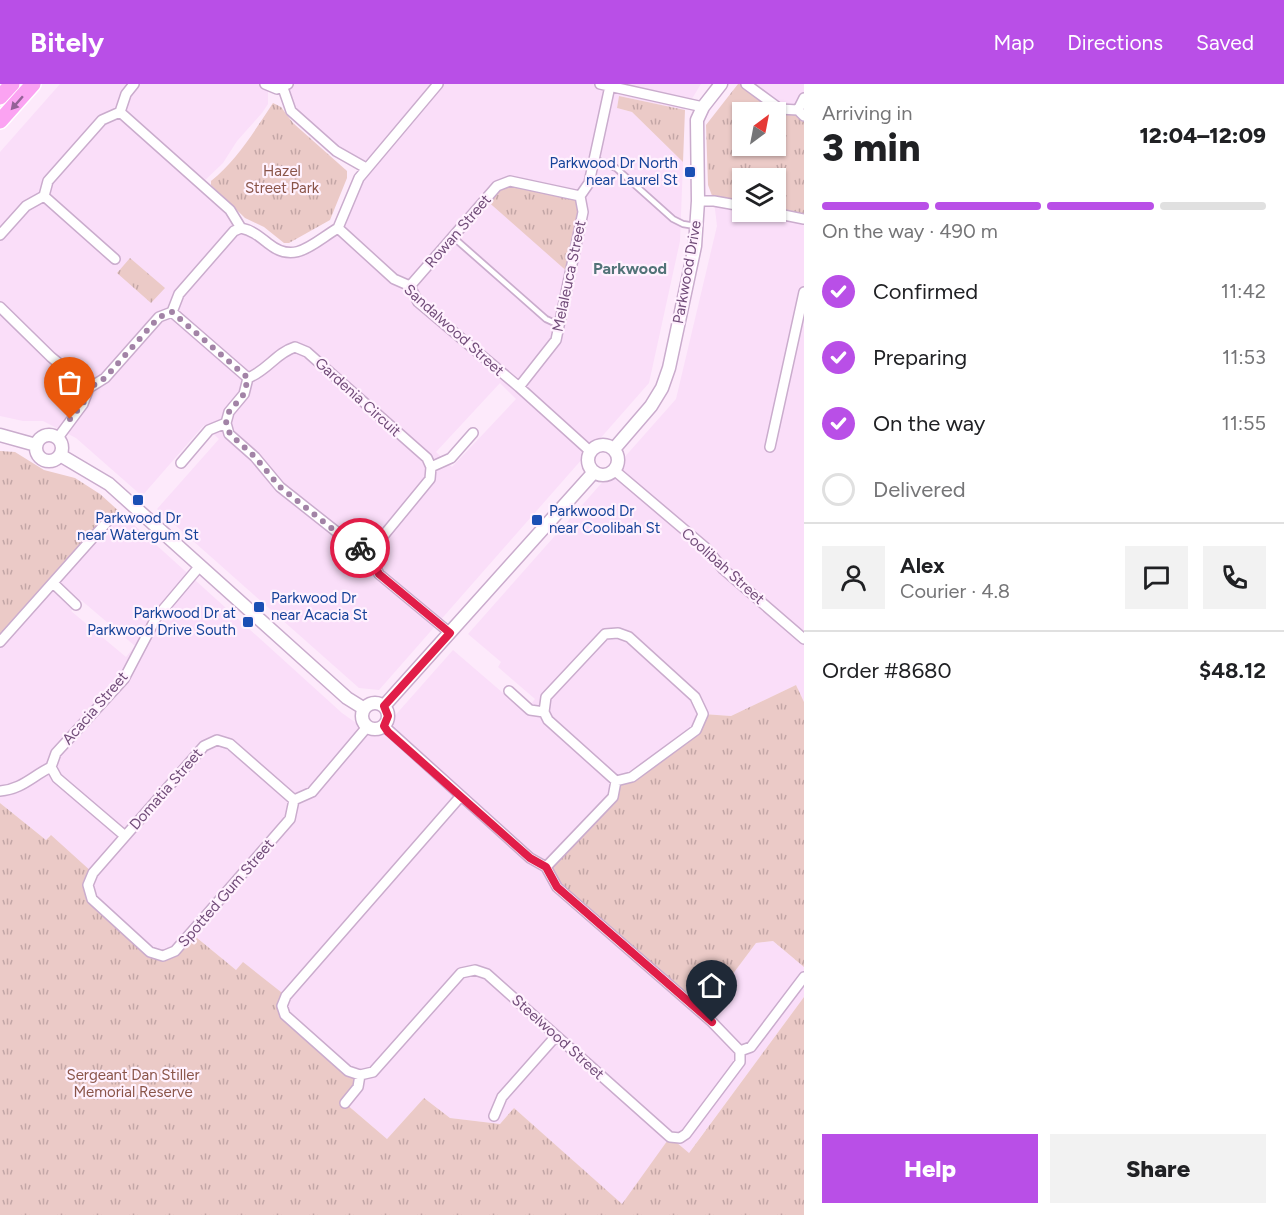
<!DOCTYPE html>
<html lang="en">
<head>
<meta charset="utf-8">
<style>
	:root { --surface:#fff; --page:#f2f2f2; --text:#202124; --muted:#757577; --line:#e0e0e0; --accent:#b94fe7 }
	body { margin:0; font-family:Figtree,sans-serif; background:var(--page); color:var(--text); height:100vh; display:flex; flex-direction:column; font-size:22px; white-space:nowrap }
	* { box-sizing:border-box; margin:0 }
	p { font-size:20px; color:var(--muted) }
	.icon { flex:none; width:33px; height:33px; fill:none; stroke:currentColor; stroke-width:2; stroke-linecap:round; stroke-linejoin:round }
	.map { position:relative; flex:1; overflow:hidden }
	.drawer { display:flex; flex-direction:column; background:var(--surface); width:480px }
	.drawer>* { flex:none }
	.needle { width:39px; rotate:32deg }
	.buttons { position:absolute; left:732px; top:18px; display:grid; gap:12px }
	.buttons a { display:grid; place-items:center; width:54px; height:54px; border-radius:0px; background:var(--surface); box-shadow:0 2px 4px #0004; font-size:30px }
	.pin { position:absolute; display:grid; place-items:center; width:51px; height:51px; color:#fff; margin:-62px -26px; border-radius:50% 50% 50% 0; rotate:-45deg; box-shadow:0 0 6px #0007 }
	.pin .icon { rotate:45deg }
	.courier { position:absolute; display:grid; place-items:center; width:60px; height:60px; margin:-30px; border:4px solid #e11d48; border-radius:50%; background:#fff; color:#222; box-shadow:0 2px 8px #0007 }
	.headline em { font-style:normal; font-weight:800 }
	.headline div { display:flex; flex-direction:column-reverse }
	.headline { display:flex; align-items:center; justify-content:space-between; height:102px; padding:0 18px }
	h1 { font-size:39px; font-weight:800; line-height:45px }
	.bar { display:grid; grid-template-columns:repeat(4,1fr); gap:9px 6px; align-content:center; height:72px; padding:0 18px }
	.bar i { height:8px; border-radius:4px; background:var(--line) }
	.bar .on { background:var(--accent) }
	.bar p { grid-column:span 4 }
	.line { display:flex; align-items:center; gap:15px; padding:0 18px; border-top:2px solid var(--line) }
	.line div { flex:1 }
	.round { display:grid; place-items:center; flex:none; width:63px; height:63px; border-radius:0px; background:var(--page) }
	ol { padding:0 18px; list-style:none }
	li { display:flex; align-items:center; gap:18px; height:66px }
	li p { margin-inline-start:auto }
	li .icon { padding:6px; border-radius:50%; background:var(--accent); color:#fff; stroke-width:4 }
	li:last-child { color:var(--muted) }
	li i { width:33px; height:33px; border:3px solid var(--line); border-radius:50% }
	.cta { display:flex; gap:12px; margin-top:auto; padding:12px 18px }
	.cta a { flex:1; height:69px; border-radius:0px; background:var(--accent); color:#fff; font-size:24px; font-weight:800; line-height:69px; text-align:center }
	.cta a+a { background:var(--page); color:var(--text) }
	header { display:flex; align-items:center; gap:36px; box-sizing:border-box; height:84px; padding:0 30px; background:var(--accent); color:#fff }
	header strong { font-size:28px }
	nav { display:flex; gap:33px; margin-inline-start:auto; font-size:21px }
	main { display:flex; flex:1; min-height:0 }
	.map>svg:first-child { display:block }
	.residential { fill:#fadef9; fill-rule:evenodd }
	.grass { fill:url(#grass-tufts); fill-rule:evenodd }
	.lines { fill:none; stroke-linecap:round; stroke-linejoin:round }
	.service-casing { stroke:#caaccd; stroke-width:8 }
	.minor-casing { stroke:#caaccd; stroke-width:12 }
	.tertiary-casing { stroke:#caaccd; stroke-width:15 }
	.primary-casing { stroke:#fff; stroke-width:18 }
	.service { stroke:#fff; stroke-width:4.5 }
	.minor { stroke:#fff; stroke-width:9 }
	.tertiary { stroke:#fff; stroke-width:12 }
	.primary { stroke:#fba3f2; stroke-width:15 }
	.oneway { fill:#946297 }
	.done { stroke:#a283a6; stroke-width:6; stroke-dasharray:0 10.8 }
	.route { stroke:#e11d48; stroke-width:8 }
	.transit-dot { fill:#1a4fb4; stroke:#fff1fe; stroke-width:2 }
	.labels { text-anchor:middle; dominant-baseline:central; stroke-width:4.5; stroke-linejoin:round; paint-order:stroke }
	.transit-label { font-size:15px; fill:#164399; stroke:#fff1fe; text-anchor:end }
	.park-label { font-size:15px; fill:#8a5549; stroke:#fff1fe }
	.street-label { font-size:15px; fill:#714c79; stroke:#fff1fe }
	.neighbourhood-label { font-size:16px; font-weight:bold; fill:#527378; stroke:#fff1fe }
</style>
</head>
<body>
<header>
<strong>Bitely</strong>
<nav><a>Map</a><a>Directions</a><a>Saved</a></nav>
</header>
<main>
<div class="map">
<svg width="804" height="1131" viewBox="0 0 804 1131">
	<defs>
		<pattern id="grass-tufts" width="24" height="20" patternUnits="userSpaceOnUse" patternTransform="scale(1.5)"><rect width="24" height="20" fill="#ebcac7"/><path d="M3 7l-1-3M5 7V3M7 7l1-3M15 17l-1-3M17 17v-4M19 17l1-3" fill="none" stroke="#c3a6a6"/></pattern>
	</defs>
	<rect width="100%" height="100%" fill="#fdeafb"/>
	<path class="residential" d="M60 0H701L685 26 619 12 617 24 632 28 683 78 680 157 649 299 379 606 359 604 157 425 219 355 204 341 142 412 76 354 43 337H23L0 332V68ZM268 4H283L291 27 336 67 366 84 338 144 287 171 241 144 201 100 223 79 237 57 262 29 268 20ZM500 299 516 315 452 383 436 368Z
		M746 0H804V32L780 25Z
		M714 117 742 122V128H769L804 135V618L796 601 731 632 703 630V930L756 859 773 857 804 883V913L688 1070 670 1054 622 1121 514 1024 500 1040 450 1034 424 1014 387 1055 345 1019 285 931 243 879 236 886 191 849 163 872 150 868 92 815 50 751 46 756 0 719V558L106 439 110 442 121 429 342 629 376 653 453 566 525 628 535 615 498 583 501 578 468 550 676 315 717 142ZM81 516 135 562 126 573 71 527Z"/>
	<path class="grass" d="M738 0H746L772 20 804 32V135L776 128V94H742V122L714 117 708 101 706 41ZM742 28H776V62H742Z
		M619 12 685 26 683 78 632 28 617 24Z
		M273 19 281 23 293 39 347 87V94L330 136 289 159H284L264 143 245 134 211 101V97C237 76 255 46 273 19Z
		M510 97 580 112 583 128 570 190 485 115Z
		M130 174 165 204 151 219 117 189Z
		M0 367 15 368 44 386 75 394 100 410 121 429 110 442 106 440 0 558Z
		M796 601 804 618V883L773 857 756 859 703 930 557 803 546 783 613 713 616 697 632 693 696 646 703 630 731 632Z
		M0 719 46 756 51 751 93 789 92 815 150 868 164 872 191 849 236 886 243 878 286 912 285 931 360 991 345 1019 387 1055 424 1014 450 1034 500 1040 514 1024 622 1120 670 1053 689 1069 804 913V1131H0Z"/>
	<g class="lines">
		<defs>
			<path id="service" d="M594 75 616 84 673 135 683 140 695 142
				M453 153 546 235 559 241"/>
			<path id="minor" d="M265 0 277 5 288 0
				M600 0 703 23
				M746 0 780 25 798 26 804 32
				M283 4 291 27 336 67 366 84
				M798 26 804 14
				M120 28 230 126 241 144C252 146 260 153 269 160 295 181 313 159 338 144
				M44 112 115 175
				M698 117H714L742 122
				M769 128 804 135
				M338 144 394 195 410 202 418 218 519 303 591 368
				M338 144 359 94 438 0
				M0 151 26 122 44 112 48 97 102 36 120 28 126 10 134 0
				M410 202 497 102 510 97 580 112
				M0 223 51 273 89 304
				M172 228 248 294
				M519 303 556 256 583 128 580 112 589 99 610 2
				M57 355 83 320 89 304 105 294 159 233 172 228 179 210 234 147 241 144
				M770 363 804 208
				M181 379 209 346 226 339
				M431 383 451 374 473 349
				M614 386 706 464 723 485 804 555
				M372 468 352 460 280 403 255 373 229 350 226 339 229 328 244 310 248 294C268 286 276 269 295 263L307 268 427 374 431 383 430 395 375 462 373 478 379 490 450 549
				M53 499 76 521
				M0 558 106 439
				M509 607 530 626 544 628
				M384 642 530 774 546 783
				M0 707C22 705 31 693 51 683
				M460 713 286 912 282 922 285 931 348 987 360 991 373 988 461 889 475 886 487 890 670 1053 680 1054 686 1050 740 978V967L712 938 557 803 546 783
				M294 716 230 660 217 656 204 662 93 789 88 801 92 815 150 868 163 872 175 867 290 735 294 716 312 708 367 643
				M125 752 57 694 51 683 56 669 124 595 156 534 199 483
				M546 783 613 713 616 697 632 693 696 646 703 630 695 613 629 553 618 549 605 550 546 613 544 628 548 636 616 697
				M740 967 751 963 804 893
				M345 1019 358 1003 360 991
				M494 1032 502 1013 556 952"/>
			<path id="tertiary" d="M0 351 36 361
				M36 364a13 13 0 1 1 26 0a13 13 0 1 1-26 0Z
				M588 376a15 15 0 1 1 30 0a15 15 0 1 1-30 0Z
				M614 365 651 322 662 304 669 284 695 162 698 117 697 36 703 23 721 0
				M60 371 109 400 347 614 363 624
				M362 632a13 13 0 1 1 26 0a13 13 0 1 1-26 0Z
				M384 622 594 388"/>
			<path id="primary" d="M0 13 12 0
				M0 37 33 0"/>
		</defs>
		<use href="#service" class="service-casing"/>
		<use href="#minor" class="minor-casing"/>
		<use href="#tertiary" class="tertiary-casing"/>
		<use href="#primary" class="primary-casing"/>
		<use href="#service" class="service"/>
		<use href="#minor" class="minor"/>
		<use href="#tertiary" class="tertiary"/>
		<use href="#primary" class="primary"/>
	</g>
	<defs><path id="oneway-solid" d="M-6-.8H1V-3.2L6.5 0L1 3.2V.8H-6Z" transform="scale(1.5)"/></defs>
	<use class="oneway" href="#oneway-solid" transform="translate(17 19) rotate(131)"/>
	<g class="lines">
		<path class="done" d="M70 335 83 320 89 304 105 294 159 233 172 228 248 294 244 310 229 328 226 339 230 350 255 373 280 403 345 455 360 464"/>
		<path class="route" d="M360 464 372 468 373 478 379 490 450 549 384 622 388 632 384 642 388 648 530 774 546 783 557 803 712 938"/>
	</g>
	<g class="transit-dot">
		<rect x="684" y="82" width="12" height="12" rx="3"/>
		<rect x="132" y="410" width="12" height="12" rx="3"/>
		<rect x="531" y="430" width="12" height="12" rx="3"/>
		<rect x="253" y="517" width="12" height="12" rx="3"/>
		<rect x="242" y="532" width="12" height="12" rx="3"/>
	</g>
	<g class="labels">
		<g class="transit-label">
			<text x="678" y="79">Parkwood Dr North<tspan x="678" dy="17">near Laurel St</tspan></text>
			<text x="549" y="427" text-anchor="start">Parkwood Dr<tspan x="549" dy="17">near Coolibah St</tspan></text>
			<text x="138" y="434" text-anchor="middle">Parkwood Dr<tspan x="138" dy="17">near Watergum St</tspan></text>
			<text x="271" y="514" text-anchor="start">Parkwood Dr<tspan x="271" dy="17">near Acacia St</tspan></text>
			<text x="236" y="529">Parkwood Dr at<tspan x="236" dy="17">Parkwood Drive South</tspan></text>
		</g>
		<g class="park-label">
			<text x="282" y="87">Hazel<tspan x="282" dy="17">Street Park</tspan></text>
			<text x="133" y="991">Sergeant Dan Stiller<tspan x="133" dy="17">Memorial Reserve</tspan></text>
		</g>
		<g class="street-label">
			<text transform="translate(458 147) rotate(-49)">Rowan Street</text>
			<text transform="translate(687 188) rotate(-80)">Parkwood Drive</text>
			<text transform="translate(569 192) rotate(-78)">Melaleuca Street</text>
			<text transform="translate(454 246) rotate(42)">Sandalwood Street</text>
			<text transform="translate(358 313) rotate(42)">Gardenia Circuit</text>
			<text transform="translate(723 482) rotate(42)">Coolibah Street</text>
			<text transform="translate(95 624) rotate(-49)">Acacia Street</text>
			<text transform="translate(166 705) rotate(-49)">Domatia Street</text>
			<text transform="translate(226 809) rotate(-49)">Spotted Gum Street</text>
			<text transform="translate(558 953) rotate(42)">Steelwood Street</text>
		</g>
		<g class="neighbourhood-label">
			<text x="630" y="184">Parkwood</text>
		</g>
	</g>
</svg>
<div class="buttons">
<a><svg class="needle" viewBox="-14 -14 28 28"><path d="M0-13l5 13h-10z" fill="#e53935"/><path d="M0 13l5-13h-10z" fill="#757577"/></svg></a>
<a><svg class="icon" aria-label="layers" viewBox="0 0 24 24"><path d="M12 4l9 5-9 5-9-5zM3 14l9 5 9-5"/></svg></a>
</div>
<div class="pin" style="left:70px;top:335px;background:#ea580c"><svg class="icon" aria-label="bag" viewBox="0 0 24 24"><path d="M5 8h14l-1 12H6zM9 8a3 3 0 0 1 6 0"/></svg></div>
<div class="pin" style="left:712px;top:938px;background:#1f2937"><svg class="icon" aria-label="home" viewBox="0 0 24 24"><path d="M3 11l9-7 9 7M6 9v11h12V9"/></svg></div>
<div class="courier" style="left:360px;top:464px"><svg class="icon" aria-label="bike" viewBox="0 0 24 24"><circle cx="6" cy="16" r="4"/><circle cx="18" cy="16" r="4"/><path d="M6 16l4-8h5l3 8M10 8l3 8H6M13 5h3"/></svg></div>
</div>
<section class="drawer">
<div class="headline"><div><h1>3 min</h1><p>Arriving in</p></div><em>12:04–12:09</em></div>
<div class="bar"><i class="on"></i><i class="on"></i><i class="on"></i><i></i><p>On the way · 490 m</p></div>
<ol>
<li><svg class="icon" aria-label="check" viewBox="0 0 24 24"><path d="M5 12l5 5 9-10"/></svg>Confirmed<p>11:42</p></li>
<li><svg class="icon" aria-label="check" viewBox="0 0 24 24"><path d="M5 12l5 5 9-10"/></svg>Preparing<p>11:53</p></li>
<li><svg class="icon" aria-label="check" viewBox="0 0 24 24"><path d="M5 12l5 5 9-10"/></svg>On the way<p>11:55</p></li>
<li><i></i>Delivered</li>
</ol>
<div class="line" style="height:108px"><a class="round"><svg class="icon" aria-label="person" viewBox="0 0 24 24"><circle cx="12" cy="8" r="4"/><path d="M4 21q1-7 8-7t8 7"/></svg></a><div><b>Alex</b><p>Courier · 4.8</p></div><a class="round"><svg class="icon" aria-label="chat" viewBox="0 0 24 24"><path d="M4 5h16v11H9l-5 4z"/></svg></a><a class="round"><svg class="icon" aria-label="phone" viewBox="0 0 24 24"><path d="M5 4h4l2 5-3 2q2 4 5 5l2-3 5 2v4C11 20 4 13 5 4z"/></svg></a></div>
<div class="line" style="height:78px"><div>Order #8680</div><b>$48.12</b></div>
<div class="cta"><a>Help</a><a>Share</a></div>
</section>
</main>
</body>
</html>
